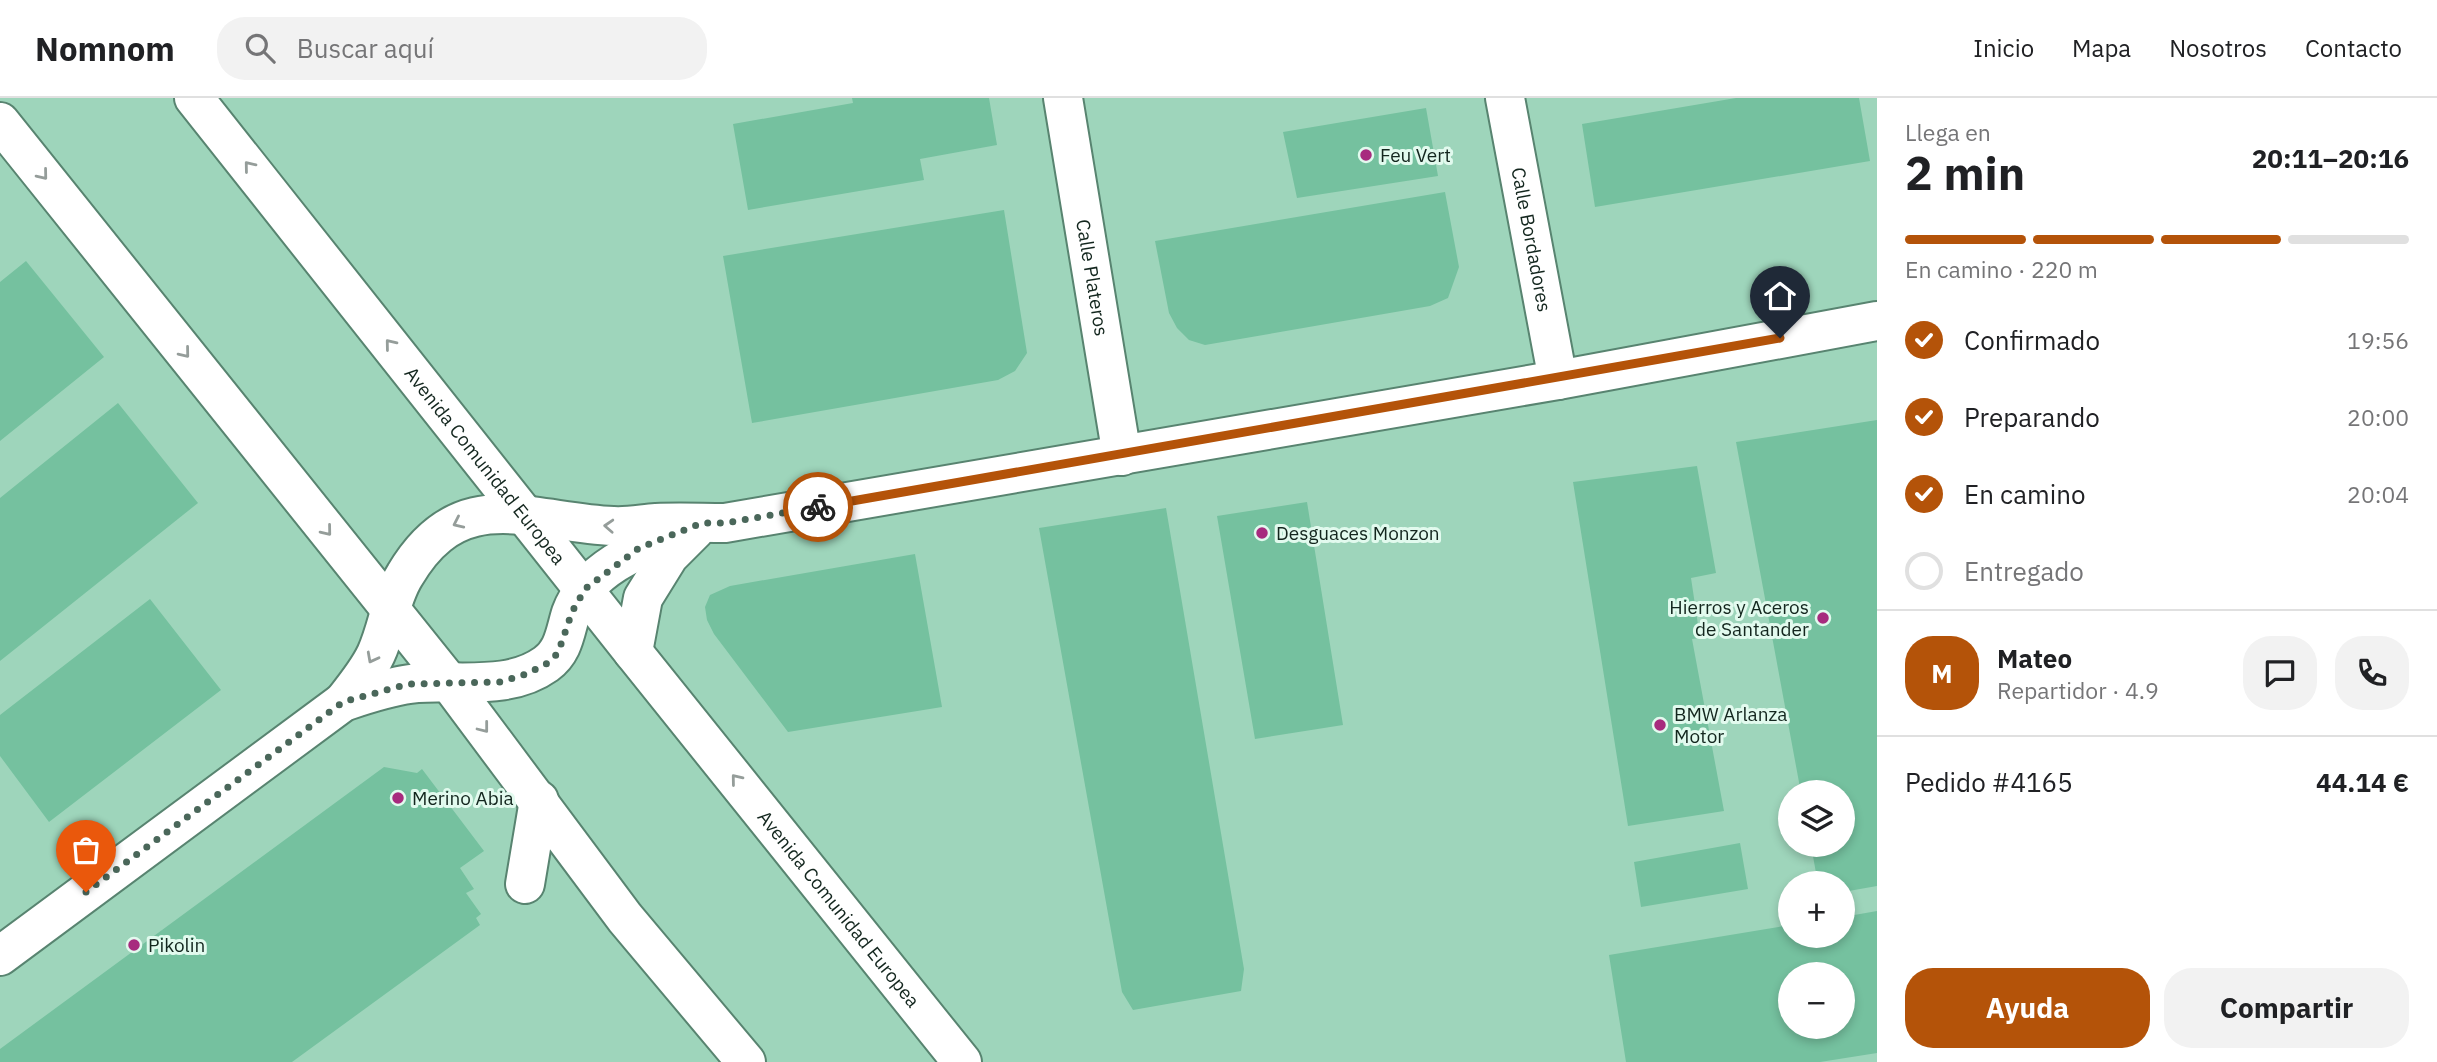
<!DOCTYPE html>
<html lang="es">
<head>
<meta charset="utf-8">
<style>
	:root { --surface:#fff; --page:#f2f2f2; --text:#202124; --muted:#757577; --line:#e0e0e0; --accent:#b45309 }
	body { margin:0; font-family:"IBM Plex Sans",sans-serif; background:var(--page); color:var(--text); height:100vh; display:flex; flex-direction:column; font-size:26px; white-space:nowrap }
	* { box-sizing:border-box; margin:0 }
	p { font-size:23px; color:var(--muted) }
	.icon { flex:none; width:38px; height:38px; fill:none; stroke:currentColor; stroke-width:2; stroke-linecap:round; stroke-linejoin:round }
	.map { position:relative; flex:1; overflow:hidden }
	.details { display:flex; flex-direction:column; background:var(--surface); width:560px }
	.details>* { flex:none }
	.controls { position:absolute; left:1778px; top:682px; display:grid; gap:14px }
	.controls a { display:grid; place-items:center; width:77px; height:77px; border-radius:50%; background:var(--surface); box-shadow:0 4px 10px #0003; font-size:35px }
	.pin { position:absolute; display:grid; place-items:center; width:60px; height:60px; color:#fff; margin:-72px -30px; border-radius:50% 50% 50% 0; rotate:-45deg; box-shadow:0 0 7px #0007 }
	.pin .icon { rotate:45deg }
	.courier { position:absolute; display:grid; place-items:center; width:70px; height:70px; margin:-35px; border:5px solid #b45309; border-radius:50%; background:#fff; color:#222; box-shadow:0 2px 9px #0007 }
	.head em { font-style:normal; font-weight:800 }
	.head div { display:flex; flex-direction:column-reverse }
	.head { display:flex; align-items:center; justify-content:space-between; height:119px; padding:0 28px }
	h1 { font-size:46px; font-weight:800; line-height:52px }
	.bar { display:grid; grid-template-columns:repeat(4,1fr); gap:10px 7px; align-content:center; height:84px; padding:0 28px }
	.bar i { height:9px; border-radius:5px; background:var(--line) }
	.bar .on { background:var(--accent) }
	.bar p { grid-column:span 4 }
	.line { display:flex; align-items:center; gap:18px; padding:0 28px; border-top:2px solid var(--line) }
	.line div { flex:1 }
	.round { display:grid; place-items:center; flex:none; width:74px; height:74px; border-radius:28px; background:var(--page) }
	ol { padding:0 28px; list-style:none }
	li { display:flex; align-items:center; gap:21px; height:77px }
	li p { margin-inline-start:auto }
	li .icon { padding:7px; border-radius:50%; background:var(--accent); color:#fff; stroke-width:4 }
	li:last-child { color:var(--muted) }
	li i { width:38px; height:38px; border:4px solid var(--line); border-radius:50% }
	.cta { display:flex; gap:14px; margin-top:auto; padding:14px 28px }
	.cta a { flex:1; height:80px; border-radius:28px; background:var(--accent); color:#fff; font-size:28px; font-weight:800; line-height:80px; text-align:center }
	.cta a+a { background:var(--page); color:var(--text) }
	header { display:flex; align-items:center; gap:42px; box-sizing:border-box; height:98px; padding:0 35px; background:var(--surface); border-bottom:2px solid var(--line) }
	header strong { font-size:33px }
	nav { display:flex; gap:38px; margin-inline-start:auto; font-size:24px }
	.search { width:490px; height:63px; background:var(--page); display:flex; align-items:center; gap:18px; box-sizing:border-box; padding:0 24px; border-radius:28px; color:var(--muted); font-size:26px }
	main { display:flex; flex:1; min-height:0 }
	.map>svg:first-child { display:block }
	.built { fill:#9ed5bb; fill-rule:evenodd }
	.building { fill:#75c19f; fill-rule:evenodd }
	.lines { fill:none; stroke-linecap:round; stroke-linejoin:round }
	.minor-casing { stroke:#588470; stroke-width:42 }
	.minor { stroke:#fff; stroke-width:38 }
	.oneway { stroke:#959d9a }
	.done { stroke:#4a675a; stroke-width:7; stroke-dasharray:0 12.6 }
	.route { stroke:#b45309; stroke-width:9 }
	.poi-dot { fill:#a72b7e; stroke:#e2faee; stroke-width:2.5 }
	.labels { text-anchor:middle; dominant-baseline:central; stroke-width:6; stroke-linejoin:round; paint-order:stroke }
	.poi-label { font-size:19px; fill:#13261e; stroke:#e2faee; text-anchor:start }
	.street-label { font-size:19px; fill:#13261e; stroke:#e2faee }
</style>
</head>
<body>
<header>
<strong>Nomnom</strong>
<div class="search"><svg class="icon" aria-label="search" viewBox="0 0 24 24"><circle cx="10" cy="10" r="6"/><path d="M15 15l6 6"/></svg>Buscar aquí</div>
<nav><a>Inicio</a><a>Mapa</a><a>Nosotros</a><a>Contacto</a></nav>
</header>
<main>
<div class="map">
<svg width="1877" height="964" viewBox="0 0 1877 964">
	<rect width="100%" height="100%" fill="#b0dfc8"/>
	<path class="built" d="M0 0H1877V964H0ZM1790 695H1843V747H1790ZM1790 786H1843V838H1790ZM1790 877H1843V929H1790Z"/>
	<path class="building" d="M852 0H989L997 47 920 61 924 82 748 112 733 26 853 5Z
		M1736 0H1859L1870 63 1595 109 1582 26Z
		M1426 10 1438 78 1297 100 1283 34Z
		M1445 94 1459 169 1448 200 1430 208 1205 247 1189 242 1177 230 1169 215 1155 143Z
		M1004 112 1027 255 1015 273 998 282 752 325 723 158Z
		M26 163 104 259 0 343V184Z
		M118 305 198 405 0 563V400Z
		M1877 322V788L1843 794V786H1818L1811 747H1843V695H1801L1736 344Z
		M1697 368 1716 475 1691 480 1700 540 1692 541 1724 713 1628 728 1573 384Z
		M1307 404 1343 627 1255 641 1217 418Z
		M1166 410 1244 871 1241 893 1133 912 1122 894 1039 430Z
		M915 456 942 609 788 634 714 536 707 522 705 509 710 497 730 488Z
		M150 501 221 592 49 724 0 658V617Z
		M384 669 417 675 422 671 484 753 460 770 474 791 466 795 481 816 476 820 480 827 292 964H0V951Z
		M1740 745 1748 791 1641 809 1634 764Z
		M1877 813V955L1820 964H1626L1609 857 1790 827V838H1843V819ZM1790 877H1843V929H1790Z"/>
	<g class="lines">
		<defs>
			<g id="minor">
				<path id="s1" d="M194 0 633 554 962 964"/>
				<path id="s2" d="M1063 0 1122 358"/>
				<path id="s3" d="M1505 0 1558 282"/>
				<path d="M0 24 448 583 625 820 746 964"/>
				<path d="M633 554 643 500 669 458 695 432"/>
				<path d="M343 604C355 589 368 573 376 556 388 530 390 501 405 477 460 384 528 424 613 428 627 429 642 426 656 425 679 424 702 425 725 425L1558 282 1877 223"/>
				<path d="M525 786 539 702"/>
				<path d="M0 858 343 604C364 597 387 589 410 586 455 580 507 594 546 566 564 553 565 534 571 515 587 471 641 450 680 434"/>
			</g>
		</defs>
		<use href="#minor" class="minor-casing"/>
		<use href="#minor" class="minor"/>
	</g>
	<defs><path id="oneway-chevron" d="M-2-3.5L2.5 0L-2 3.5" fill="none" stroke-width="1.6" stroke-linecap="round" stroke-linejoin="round" transform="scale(1.75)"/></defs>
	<g class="oneway">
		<use href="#oneway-chevron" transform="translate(249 68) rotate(-129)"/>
		<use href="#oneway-chevron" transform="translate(43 77) rotate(51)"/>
		<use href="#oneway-chevron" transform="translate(390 246) rotate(-129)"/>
		<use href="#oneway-chevron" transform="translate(185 255) rotate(51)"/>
		<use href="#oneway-chevron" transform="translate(458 425) rotate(155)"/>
		<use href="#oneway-chevron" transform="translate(609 428) rotate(-177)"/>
		<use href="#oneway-chevron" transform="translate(327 433) rotate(51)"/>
		<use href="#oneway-chevron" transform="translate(372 560) rotate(118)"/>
		<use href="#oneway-chevron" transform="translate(484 630) rotate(52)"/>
		<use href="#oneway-chevron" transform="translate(736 681) rotate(-129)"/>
	</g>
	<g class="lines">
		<path class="done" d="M86 794 343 604 408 586 501 584 526 576 546 566 558 555 572 514 585 491 639 450 702 425H725L818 409"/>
		<path class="route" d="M818 409 1780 240"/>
	</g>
	<g class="poi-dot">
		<circle cx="1366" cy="57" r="7"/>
		<circle cx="1262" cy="435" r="7"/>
		<circle cx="1823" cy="520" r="7"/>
		<circle cx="1660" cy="627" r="7"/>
		<circle cx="398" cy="700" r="7"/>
		<circle cx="134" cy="847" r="7"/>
	</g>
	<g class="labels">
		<g class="poi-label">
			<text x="1380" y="57">Feu Vert</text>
			<text x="1276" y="435">Desguaces Monzon</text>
			<text x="1809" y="509" text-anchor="end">Hierros y Aceros<tspan x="1809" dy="22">de Santander</tspan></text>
			<text x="1674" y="616">BMW Arlanza<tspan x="1674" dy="22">Motor</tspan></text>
			<text x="412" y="700">Merino Abia</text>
			<text x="148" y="847">Pikolin</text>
		</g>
		<g class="street-label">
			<text stroke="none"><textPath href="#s3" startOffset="144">Calle Bordadores</textPath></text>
			<text stroke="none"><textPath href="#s2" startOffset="182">Calle Plateros</textPath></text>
			<text stroke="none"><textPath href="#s1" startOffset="469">Avenida Comunidad Europea</textPath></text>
			<text stroke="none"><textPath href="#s1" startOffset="1036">Avenida Comunidad Europea</textPath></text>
		</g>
	</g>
</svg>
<div class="controls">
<a><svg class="icon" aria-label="layers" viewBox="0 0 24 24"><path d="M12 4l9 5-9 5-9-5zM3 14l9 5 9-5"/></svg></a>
<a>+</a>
<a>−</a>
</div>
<div class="pin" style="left:86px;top:794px;background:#ea580c"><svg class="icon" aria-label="bag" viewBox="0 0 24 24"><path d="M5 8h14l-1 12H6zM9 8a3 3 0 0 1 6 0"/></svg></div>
<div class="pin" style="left:1780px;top:240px;background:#1f2937"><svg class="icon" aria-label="home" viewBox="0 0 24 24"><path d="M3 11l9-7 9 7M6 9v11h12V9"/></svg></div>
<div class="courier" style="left:818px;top:409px"><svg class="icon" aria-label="bike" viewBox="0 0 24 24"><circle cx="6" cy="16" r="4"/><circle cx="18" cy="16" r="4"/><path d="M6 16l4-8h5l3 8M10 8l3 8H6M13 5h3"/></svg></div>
</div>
<section class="details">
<div class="head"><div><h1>2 min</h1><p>Llega en</p></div><em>20:11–20:16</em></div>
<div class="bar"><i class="on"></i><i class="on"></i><i class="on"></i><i></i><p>En camino · 220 m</p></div>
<ol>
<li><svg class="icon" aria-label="check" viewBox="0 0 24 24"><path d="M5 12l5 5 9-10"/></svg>Confirmado<p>19:56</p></li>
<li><svg class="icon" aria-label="check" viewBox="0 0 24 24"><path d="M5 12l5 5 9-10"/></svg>Preparando<p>20:00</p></li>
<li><svg class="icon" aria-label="check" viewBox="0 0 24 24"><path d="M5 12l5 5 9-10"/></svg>En camino<p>20:04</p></li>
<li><i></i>Entregado</li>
</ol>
<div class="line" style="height:126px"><b class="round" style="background:var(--accent);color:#fff">M</b><div><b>Mateo</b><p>Repartidor · 4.9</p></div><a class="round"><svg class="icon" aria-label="chat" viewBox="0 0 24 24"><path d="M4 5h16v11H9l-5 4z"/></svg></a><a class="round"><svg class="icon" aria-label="phone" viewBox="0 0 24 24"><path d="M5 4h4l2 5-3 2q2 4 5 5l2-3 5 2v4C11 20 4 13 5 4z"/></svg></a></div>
<div class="line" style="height:91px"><div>Pedido #4165</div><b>44.14 €</b></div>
<div class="cta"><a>Ayuda</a><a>Compartir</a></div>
</section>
</main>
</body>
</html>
